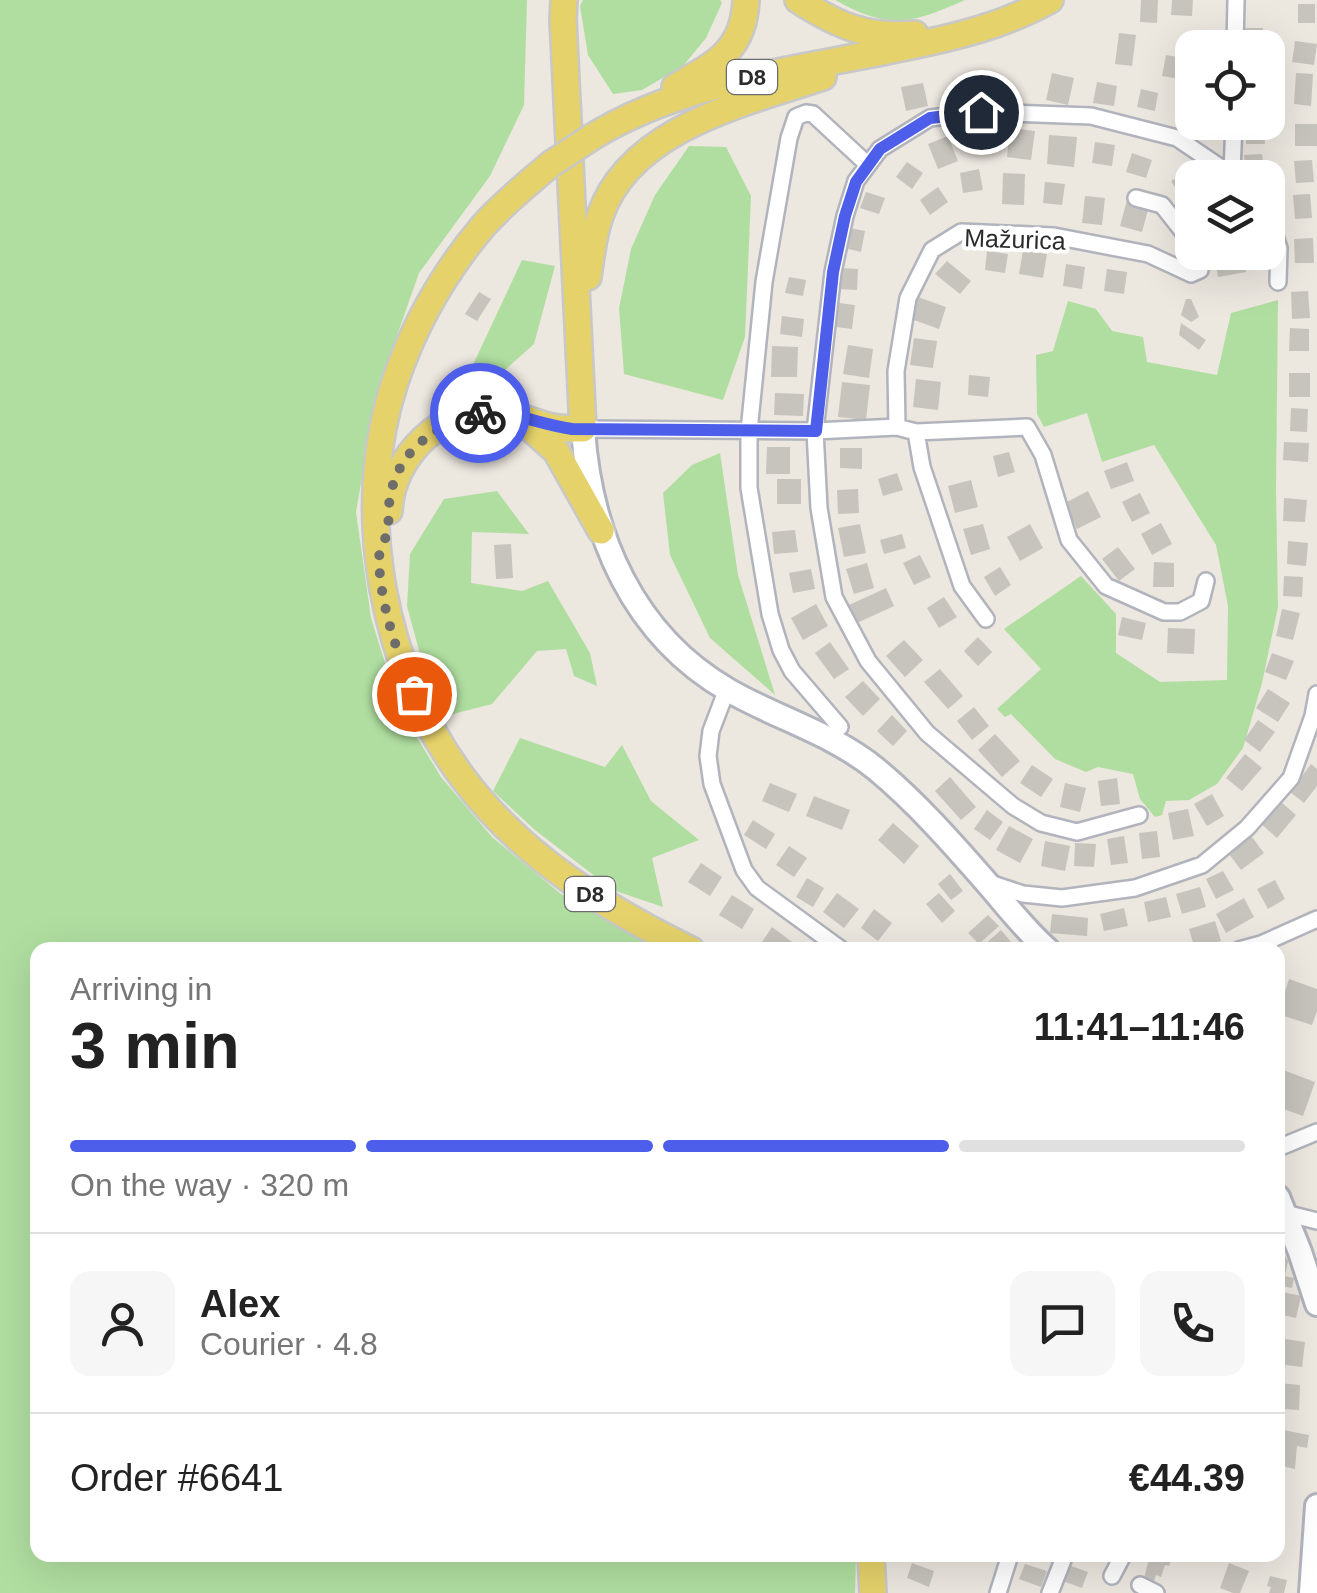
<!DOCTYPE html>
<html lang="en">
<head>
<meta charset="utf-8">
<style>
	:root { --surface:#fff; --page:#f6f6f6; --text:#222; --muted:#767676; --line:#e0e0e0; --accent:#4d5eeb }
	body { margin:0; font-family:Arial,sans-serif; background:var(--page); color:var(--text); height:100vh; display:flex; flex-direction:column; font-size:38px; white-space:nowrap }
	* { box-sizing:border-box; margin:0 }
	p { font-size:32px; color:var(--muted) }
	.icon { flex:none; width:55px; height:55px; fill:none; stroke:currentColor; stroke-width:2; stroke-linecap:round; stroke-linejoin:round }
	.map { position:relative; flex:1; overflow:hidden }
	.sheet { position:absolute; left:30px; top:942px; width:1255px; height:620px; display:flex; flex-direction:column; background:var(--surface); border-radius:20px; box-shadow:0 10px 40px #0002 }
	.sheet>* { flex:none }
	.buttons { position:absolute; left:1175px; top:30px; display:grid; gap:20px }
	.buttons a { display:grid; place-items:center; width:110px; height:110px; border-radius:20px; background:var(--surface); box-shadow:0 10px 40px #0002; font-size:50px }
	.pin { position:absolute; display:grid; place-items:center; width:85px; height:85px; color:#fff; margin:-42px; border:5px solid #fff; border-radius:50%; box-shadow:0 2px 10px #0007 }
	.courier { position:absolute; display:grid; place-items:center; width:100px; height:100px; margin:-50px; border:8px solid #4d5eeb; border-radius:50%; background:#fff; color:#222; box-shadow:0 2px 12px #0007 }
	.overview em { font-style:normal; font-weight:600 }
	.overview div { display:flex; flex-direction:column-reverse }
	.overview { display:flex; align-items:center; justify-content:space-between; height:170px; padding:0 40px }
	h1 { font-size:65px; font-weight:600; line-height:75px }
	.bar { display:grid; grid-template-columns:repeat(4,1fr); gap:15px 10px; align-content:center; height:120px; padding:0 40px }
	.bar i { height:12px; border-radius:8px; background:var(--line) }
	.bar .selected { background:var(--accent) }
	.bar p { grid-column:span 4 }
	.line { display:flex; align-items:center; gap:25px; padding:0 40px; border-top:2px solid var(--line) }
	.line div { flex:1 }
	.round { display:grid; place-items:center; flex:none; width:105px; height:105px; border-radius:20px; background:var(--page) }
	.map>svg:first-child { display:block }
	.green { fill:#b0dea0 }
	.building { fill:#c7c4be }
	.lines { fill:none; stroke-linecap:round; stroke-linejoin:round }
	.street-casing { stroke:#b2b4bd; stroke-width:20 }
	.secondary-casing { stroke:#b2b4bd; stroke-width:28 }
	.primary-casing { stroke:#c8c8c8; stroke-width:30 }
	.street { stroke:#fff; stroke-width:15 }
	.secondary { stroke:#fff; stroke-width:22 }
	.primary { stroke:#e5d26b; stroke-width:25 }
	.primary-bridge-casing { stroke:#c8c8c8; stroke-width:30; stroke-linecap:butt }
	.primary-bridge { stroke:#e5d26b; stroke-width:25 }
	.done { stroke:#6f6d6a; stroke-width:10; stroke-dasharray:0 18 }
	.route { stroke:#4d5eeb; stroke-width:12 }
	.labels { text-anchor:middle; dominant-baseline:central; stroke-width:8; stroke-linejoin:round; paint-order:stroke }
	.shield { fill:#fff; stroke:#6b6b6b; stroke-width:2.5 }
	.shield-label { font-size:22px; font-weight:bold; fill:#2b2b2b }
	.street-label { font-size:25px; fill:#2b2b2b; stroke:#fff }
</style>
</head>
<body>
<div class="map">
<svg width="1317" height="1593" viewBox="0 0 1317 1593">
	<rect width="100%" height="100%" fill="#ece7df"/>
	<path class="green" d="M0 0H527L524 105 490 176 419 273 377 392 356 512 371 618 399 708 441 777 492 837 561 894 660 950H38V1555H856L855 1593H0Z
		M583 0H720L722 3 706 38 683 66 642 90 613 94 588 55 580 6Z
		M835 0H965C911 24 889 30 835 0Z
		M689 146 726 147 751 196 745 337 723 400 624 374 619 308 631 249 655 195Z
		M522 260 555 266 534 344 487 386 464 384Z
		M1278 300 1276 491 1278 607 1262 683 1243 748 1217 784 1189 800 1166 801 1162 815 1155 817 1140 799 1133 774 1098 767 1086 772 1055 759 1011 714 1005 717 997 709 1041 669 1004 629 1081 576 1116 614V653L1160 682 1227 680 1228 606 1216 545 1154 445 1102 462 1087 413 1044 427 1037 414 1036 355 1053 351 1068 301 1096 309 1112 331 1143 337 1147 362 1217 375 1231 313Z
		M720 453 738 575 775 695 710 638 670 555 663 493 692 465Z
		M497 491 529 534 472 532 471 583 522 591 548 581 590 653 597 686 574 676 566 649 537 651 492 704 449 715 424 669 407 606 410 554 444 499Z
		M520 738 605 767 622 745 651 801 699 840 652 858 663 907 613 890 535 830 493 791Z"/>
	<path class="building" d="M1141 0H1158L1157 23 1140 22Z
		M1172 0H1193L1192 16 1171 15Z
		M1298 4H1315V23H1298Z
		M1244 28H1263L1264 48H1245Z
		M1119 33 1136 35 1132 66 1115 64Z
		M1295 41 1317 44 1314 65 1292 62Z
		M1166 55 1189 59 1185 80 1162 76Z
		M1052 73 1074 78 1068 105 1046 100Z
		M1296 73 1313 74 1311 106 1294 104Z
		M1097 82 1117 86 1114 106 1093 103Z
		M923 83 928 106 906 111 901 87Z
		M1141 89 1158 93 1155 111 1137 107Z
		M1188 108 1192 109V122H1208L1205 134 1184 129Z
		M1246 122H1264L1265 144H1246Z
		M990 123 993 146 975 148 973 125Z
		M1295 124H1317V146H1295Z
		M1010 128 1035 131 1031 160 1007 157Z
		M1049 135 1077 137 1074 167 1047 164Z
		M948 136 958 161 938 169 928 144Z
		M1095 142 1115 145 1112 166 1092 163Z
		M1132 153 1152 160 1146 178 1126 172Z
		M1262 154 1265 177 1246 178 1244 155Z
		M1312 160 1314 182 1296 183 1294 161Z
		M907 162 923 173 912 189 896 177Z
		M1192 168 1198 178H1192V190L1181 197 1171 181Z
		M979 169 983 190 963 193 960 173Z
		M1003 173 1025 174 1024 205 1002 204Z
		M1045 182 1065 184 1062 205 1043 203Z
		M938 187 948 202 930 215 920 200Z
		M866 192 885 198 879 214 860 208Z
		M1310 194 1312 218 1295 219 1293 195Z
		M1085 196 1105 198 1102 225 1082 223Z
		M1127 200 1149 206 1142 232 1120 226Z
		M844 227 865 231 861 252 840 247Z
		M1313 238 1314 263H1295L1294 239Z
		M1023 250 1047 254 1043 278 1019 274Z
		M987 251 1008 254 1005 273 985 270Z
		M1221 252H1242L1246 272 1218 277 1214 254Z
		M947 261 971 281 960 294 935 274Z
		M1066 264 1085 267 1082 289 1063 286Z
		M840 268 858 269 857 290 839 289Z
		M1107 269 1127 272 1124 294 1104 291Z
		M789 277 806 280 803 296 785 293Z
		M1308 291 1310 318 1292 319 1291 292Z
		M479 292 491 299 477 321 465 314Z
		M918 297 946 307 939 329 911 319Z
		M1186 299H1191L1199 317 1191 322 1181 315Z
		M839 303 855 305 852 329 836 327Z
		M782 316 804 319 802 337 780 334Z
		M1181 323 1206 340 1199 350 1179 335Z
		M1290 328 1309 329V351H1289Z
		M914 338 937 341 933 368 910 365Z
		M848 345 873 349 869 378 843 374Z
		M772 346 798 347 797 377H771Z
		M1289 373H1310V397H1289Z
		M969 375 990 377 988 397 968 395Z
		M916 379 941 382 938 410 913 407Z
		M842 382 870 385 866 420 838 417Z
		M775 393 804 394 803 416 774 415Z
		M1291 408 1308 409 1307 432 1290 431Z
		M1284 442 1309 443 1308 462 1283 460Z
		M767 447H790V474H766Z
		M840 448H862V469L840 468Z
		M1009 452 1015 472 998 477 993 456Z
		M1127 462 1134 481 1111 489 1104 471Z
		M897 473 903 490 883 496 878 479Z
		M777 479H801V504H777Z
		M971 480 978 507 955 513 948 486Z
		M858 489 859 513 838 514 837 490Z
		M1088 491 1101 517 1077 529 1065 503Z
		M1140 493 1150 513 1132 522 1122 502Z
		M1284 498 1307 500 1305 522 1283 521Z
		M1161 523 1172 544 1152 555 1141 534Z
		M860 524 866 553 844 557 838 528Z
		M983 524 990 549 971 555 963 529Z
		M1030 524 1043 548 1020 561 1007 537Z
		M795 530 798 552 774 554 772 532Z
		M902 534 906 548 884 554 880 540Z
		M1288 541 1308 543 1306 566 1287 564Z
		M511 544 513 578 496 579 494 545Z
		M1118 547 1135 569 1119 581 1102 559Z
		M920 555 931 577 914 585 903 563Z
		M1154 562 1174 563V587H1153Z
		M867 563 874 588 854 594 846 569Z
		M1000 567 1011 585 995 596 984 577Z
		M811 569 815 589 793 593 789 573Z
		M1284 576 1303 577 1302 597 1283 596Z
		M886 588 894 606 857 623 849 605Z
		M944 597 957 617 939 628 927 608Z
		M816 604 828 626 803 640 791 618Z
		M1282 609 1300 613 1293 640 1276 636Z
		M1122 617 1146 623 1142 640 1118 635Z
		M1168 628 1195 629 1194 654 1167 653Z
		M978 637 992 652 978 666 964 651Z
		M904 640 923 660 905 677 886 656Z
		M830 642 849 669 834 679 815 653Z
		M1272 653 1294 661 1286 680 1265 672Z
		M940 669 963 696 948 709 924 682Z
		M863 681 880 699 863 716 845 697Z
		M1268 689 1290 703 1278 722 1256 708Z
		M974 707 989 726 972 740 957 721Z
		M892 715 907 731 893 746 877 731Z
		M1258 720 1275 732 1260 752 1244 740Z
		M995 734 1020 761 1002 777 978 750Z
		M1245 754 1262 768 1242 791 1226 778Z
		M1311 764 1317 769V786L1304 803 1290 792Z
		M1032 765 1053 779 1041 797 1020 783Z
		M950 777 976 807 961 820 935 791Z
		M1117 778 1120 804 1101 806 1098 781Z
		M770 783 797 794 789 812 762 801Z
		M1065 783 1086 788 1080 812 1060 807Z
		M1212 794 1224 816 1207 826 1194 804Z
		M814 796 850 810 842 830 806 816Z
		M1280 801 1296 815 1277 838 1260 823Z
		M1188 809 1194 836 1173 840 1168 813Z
		M987 810 1003 822 990 840 974 829Z
		M753 820 775 834 766 849 744 835Z
		M893 823 919 846 904 864 878 840Z
		M1009 826 1033 839 1020 863 996 850Z
		M1157 831 1160 857 1142 859 1139 833Z
		M1124 836 1128 863 1111 865 1107 839Z
		M1252 837 1264 853 1241 870 1229 854Z
		M1045 841 1070 846 1065 871 1041 866Z
		M1075 843 1096 844 1094 867 1074 866Z
		M789 846 807 858 794 877 776 865Z
		M701 863 722 877 710 896 688 882Z
		M1223 871 1234 890 1216 899 1206 879Z
		M950 874 963 891 951 900 938 884Z
		M807 878 824 888 813 907 796 897Z
		M1275 880 1285 899 1268 909 1257 889Z
		M1200 887 1206 907 1182 914 1176 894Z
		M837 893 859 909 844 928 823 912Z
		M939 893 955 911 942 923 926 904Z
		M732 895 754 909 742 929 719 915Z
		M1166 897 1171 917 1148 922 1144 902Z
		M1244 898 1254 917 1226 933 1216 914Z
		M1124 908 1128 926 1104 931 1100 914Z
		M874 909 892 923 878 941 861 928Z
		M1052 914 1088 918 1087 936 1050 933Z
		M988 915 999 926 979 944 968 933Z
		M1215 921 1221 941 1195 949 1189 929Z
		M772 927 803 950H773L762 942Z
		M1001 930 1011 942 1000 950H988L984 945Z
		M1289 979 1317 989V1011L1312 1025 1278 1014Z
		M1278 1068 1315 1082 1303 1116 1278 1107Z
		M1278 1252 1284 1254 1288 1261 1285 1276 1294 1278 1292 1288 1278 1285Z
		M1278 1291 1301 1296 1296 1318 1278 1314Z
		M1285 1339 1305 1342 1302 1367 1278 1364V1348L1283 1349Z
		M1278 1383 1300 1385 1299 1410 1285 1409 1284 1413 1278 1412Z
		M1278 1429 1309 1435 1307 1448 1297 1446 1295 1469 1278 1465Z
		M1150 1555H1173L1169 1566 1165 1565 1161 1577 1156 1575 1154 1581 1144 1578Z
		M912 1563 934 1571 929 1587 907 1578Z
		M1229 1563 1249 1571 1240 1593H1233L1220 1588Z
		M1025 1564 1047 1571 1041 1587 1019 1579Z
		M1066 1564 1088 1572 1082 1588 1060 1580Z
		M1270 1576 1287 1580 1284 1593H1269L1271 1587 1267 1586Z"/>
	<g class="lines">
		<defs>
			<path id="street" d="M1235 48 1236 0
				M1232 173 1234 122
				M1136 198 1162 205 1192 243
				M1268 215 1279 248 1278 282
				M897 427 896 371 908 298 932 250 961 232 1054 236 1148 254 1191 274 1200 270 1201 260 1198 252
				M583 429 815 431 897 427 916 432 1027 427 1043 455 1069 540 1106 586 1164 612H1180L1201 601 1206 581
				M916 432 922 467 962 586 986 619
				M727 689 711 731 708 756 712 784 744 870 757 888 842 950
				M840 727 792 671 781 650 770 614 749 488V431L764 282 789 138 796 117 806 113 813 114 867 164
				M1139 815 1077 832 1041 823 1013 806 927 733 868 661 834 597 819 508 815 431 833 272 845 216 856 181 880 149 930 118 981 112 1091 116 1177 138 1236 178
				M990 883 1023 894 1062 898 1135 888 1202 865 1247 828 1291 778 1313 716 1317 694
				M1239 950 1261 944 1317 919
				M1278 1148 1317 1132
				M1278 1230 1285 1213 1317 1221
				M1112 1576 1123 1555
				M1140 1585 1156 1593
				M998 1593 1010 1555
				M1050 1593 1065 1555"/>
			<path id="secondary" d="M583 429C590 535 633 635 728 690 776 718 832 733 876 769 916 802 952 843 987 883 1007 906 1025 930 1048 950
				M1278 1197 1300 1252 1317 1304
				M1311 1593 1317 1506"/>
			<path id="primary" d="M798 0C838 26 866 38 915 34
				M675 87C715 64 744 51 746 0
				M592 137C687 79 800 70 906 47 956 37 1005 25 1050 0
				M551 164C528 183 504 203 484 225 445 271 414 325 395 382 352 511 383 671 463 778 521 856 605 908 691 950
				M588 277C591 257 593 235 600 216 630 128 745 103 823 77
				M526 424 556 451 601 531
				M389 511C391 457 443 405 499 412 517 414 534 423 552 427 562 429 573 429 583 429L563 19 564 0
				M871 1555 873 1593"/>
		</defs>
		<use href="#street" class="street-casing"/>
		<use href="#secondary" class="secondary-casing"/>
		<use href="#primary" class="primary-casing"/>
		<use href="#street" class="street"/>
		<use href="#secondary" class="secondary"/>
		<use href="#primary" class="primary"/>
		<defs>
			<path id="primary-bridge" d="M551 164 592 137"/>
		</defs>
		<use href="#primary-bridge" class="primary-bridge-casing"/>
		<use href="#primary-bridge" class="primary-bridge"/>
	</g>
	<g class="lines">
		<path class="done" d="M414 694C397 653 380 604 379 559 379 549 386 540 388 529 389 519 388 508 390 498 397 451 436 424 480 413"/>
		<path class="route" d="M480 413C511 410 541 425 572 429L816 431 833 272 845 216 856 182 880 149 930 118 981 112"/>
	</g>
	<g class="labels">
		<g class="shield">
			<rect x="727" y="60" width="50" height="34" rx="8"/>
			<rect x="565" y="877" width="50" height="34" rx="8"/>
		</g>
		<g class="shield-label">
			<text x="752" y="77">D8</text>
			<text x="590" y="894">D8</text>
		</g>
		<g class="street-label">
			<text transform="translate(1015 239) rotate(2)">Mažurica</text>
		</g>
	</g>
</svg>
<div class="buttons">
<a><svg class="icon" aria-label="locate" viewBox="0 0 24 24"><circle cx="12" cy="12" r="6"/><path d="M12 2v4M12 18v4M2 12h4M18 12h4"/></svg></a>
<a><svg class="icon" aria-label="layers" viewBox="0 0 24 24"><path d="M12 4l9 5-9 5-9-5zM3 14l9 5 9-5"/></svg></a>
</div>
<div class="pin" style="left:414px;top:694px;background:#ea580c"><svg class="icon" aria-label="bag" viewBox="0 0 24 24"><path d="M5 8h14l-1 12H6zM9 8a3 3 0 0 1 6 0"/></svg></div>
<div class="pin" style="left:981px;top:112px;background:#1f2937"><svg class="icon" aria-label="home" viewBox="0 0 24 24"><path d="M3 11l9-7 9 7M6 9v11h12V9"/></svg></div>
<div class="courier" style="left:480px;top:413px"><svg class="icon" aria-label="bike" viewBox="0 0 24 24"><circle cx="6" cy="16" r="4"/><circle cx="18" cy="16" r="4"/><path d="M6 16l4-8h5l3 8M10 8l3 8H6M13 5h3"/></svg></div>
<section class="sheet">
<div class="overview"><div><h1>3 min</h1><p>Arriving in</p></div><em>11:41–11:46</em></div>
<div class="bar"><i class="selected"></i><i class="selected"></i><i class="selected"></i><i></i><p>On the way · 320 m</p></div>
<div class="line" style="height:180px"><a class="round"><svg class="icon" aria-label="person" viewBox="0 0 24 24"><circle cx="12" cy="8" r="4"/><path d="M4 21q1-7 8-7t8 7"/></svg></a><div><b>Alex</b><p>Courier · 4.8</p></div><a class="round"><svg class="icon" aria-label="chat" viewBox="0 0 24 24"><path d="M4 5h16v11H9l-5 4z"/></svg></a><a class="round"><svg class="icon" aria-label="phone" viewBox="0 0 24 24"><path d="M5 4h4l2 5-3 2q2 4 5 5l2-3 5 2v4C11 20 4 13 5 4z"/></svg></a></div>
<div class="line" style="height:130px"><div>Order #6641</div><b>€44.39</b></div>
</section>
</div>
</body>
</html>
